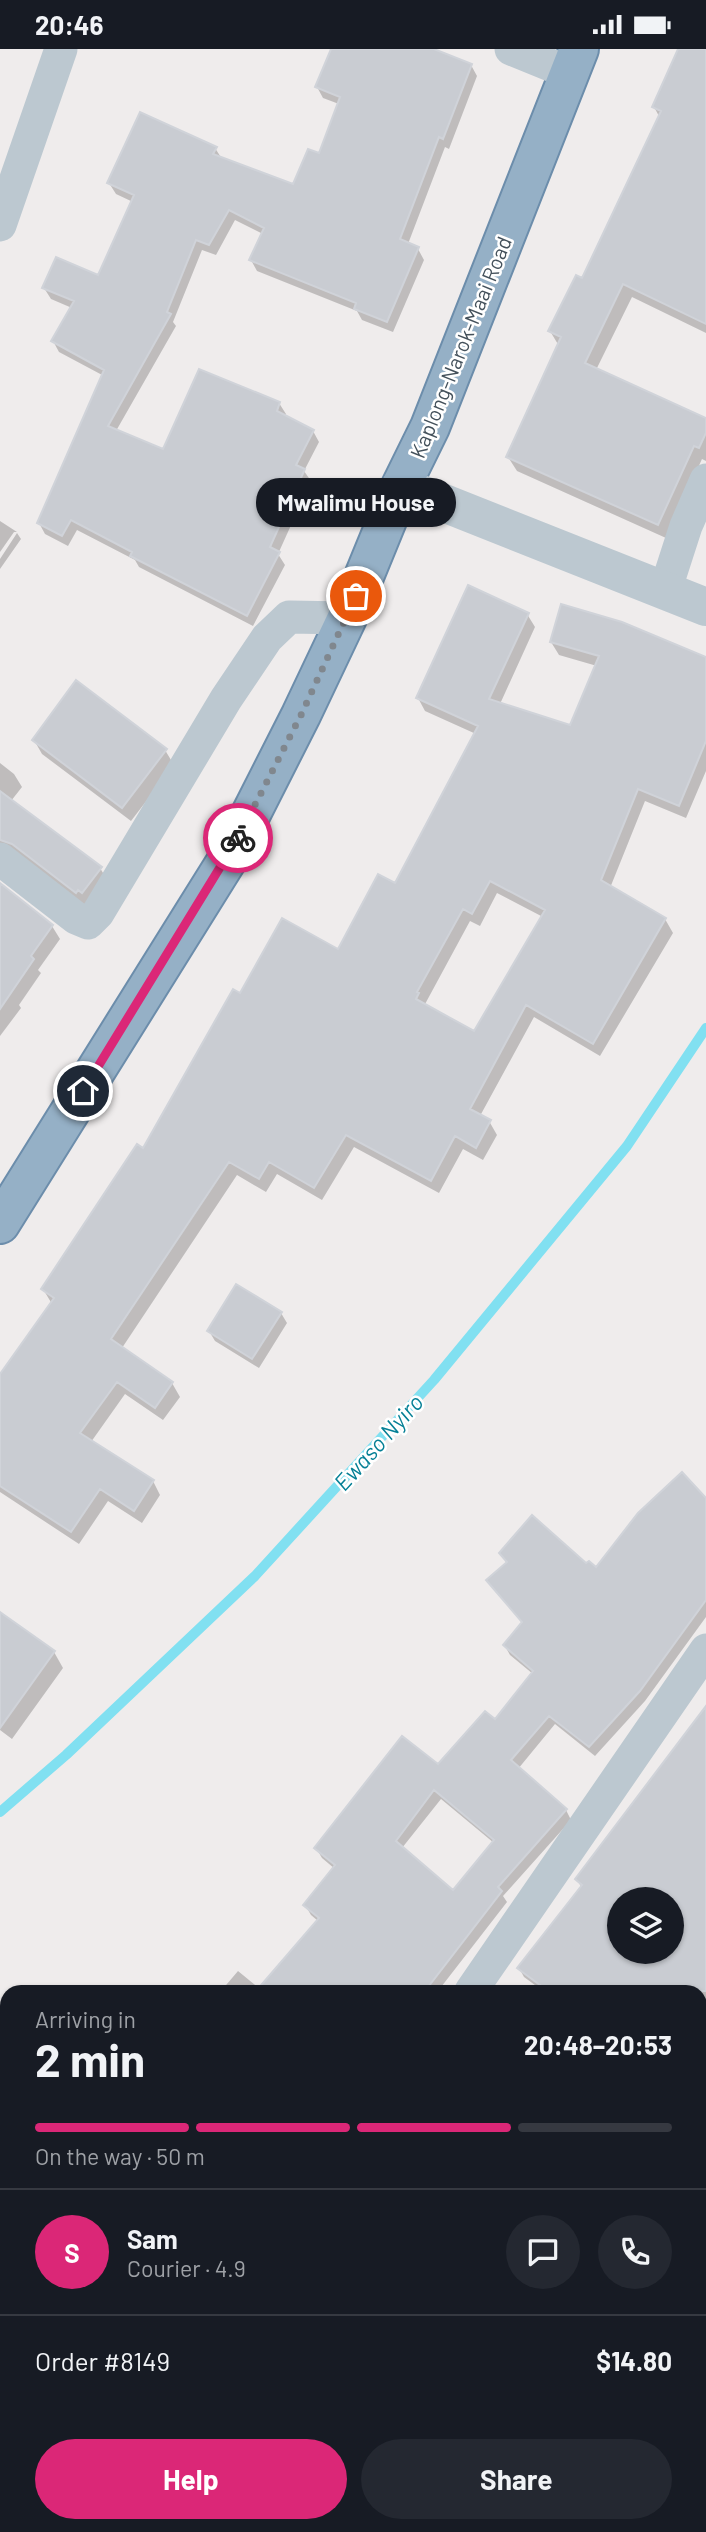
<!DOCTYPE html>
<html lang="en">
<head>
<meta charset="utf-8">
<style>
	:root { --surface:#171b24; --page:#242831; --text:#f1f3f6; --muted:#9ea1a6; --line:#363941; --accent:#db2777 }
	body { margin:0; font-family:Barlow,sans-serif; background:var(--page); color:var(--text); height:100vh; display:flex; flex-direction:column; font-size:26px; white-space:nowrap }
	* { box-sizing:border-box; margin:0 }
	p { font-size:23px; color:var(--muted) }
	.icon { flex:none; width:38px; height:38px; fill:none; stroke:currentColor; stroke-width:2; stroke-linecap:round; stroke-linejoin:round }
	.map { position:relative; flex:1; overflow:hidden }
	.side { position:absolute; left:0px; top:1936px; width:707px; height:548px; display:flex; flex-direction:column; background:var(--surface); border-radius:21px 21px 0 0; box-shadow:0 2px 5px #0004 }
	.side>* { flex:none }
	.controls { position:absolute; left:607px; top:1838px; display:grid; gap:14px }
	.controls a { display:grid; place-items:center; width:77px; height:77px; border-radius:50%; background:var(--surface); box-shadow:0 2px 5px #0004; font-size:35px }
	.pin { position:absolute; display:grid; place-items:center; width:60px; height:60px; color:#fff; margin:-30px; border:4px solid #fff; border-radius:50%; box-shadow:0 2px 7px #0007 }
	.courier { position:absolute; display:grid; place-items:center; width:70px; height:70px; margin:-35px; border:5px solid #db2777; border-radius:50%; background:#fff; color:#222; box-shadow:0 2px 9px #0007 }
	.bubble { position:absolute; height:49px; border-radius:24px; background:var(--surface); box-shadow:0 2px 5px #0004; font-size:23px; font-weight:700; line-height:49px; text-align:center }
	.headline em { font-style:normal; font-weight:700 }
	.headline div { display:flex; flex-direction:column-reverse }
	.headline { display:flex; align-items:center; justify-content:space-between; height:119px; padding:0 35px }
	h1 { font-size:46px; font-weight:700; line-height:52px }
	.bar { display:grid; grid-template-columns:repeat(4,1fr); gap:10px 7px; align-content:center; height:84px; padding:0 35px }
	.bar i { height:9px; border-radius:5px; background:var(--line) }
	.bar .selected { background:var(--accent) }
	.bar p { grid-column:span 4 }
	.line { display:flex; align-items:center; gap:18px; padding:0 35px; border-top:2px solid var(--line) }
	.line div { flex:1 }
	.round { display:grid; place-items:center; flex:none; width:74px; height:74px; border-radius:37px; background:var(--page) }
	.cta { display:flex; gap:14px; margin-top:auto; padding:14px 35px }
	.cta a { flex:1; height:80px; border-radius:42px; background:var(--accent); color:#fff; font-size:28px; font-weight:700; line-height:80px; text-align:center }
	.cta a+a { background:var(--page); color:var(--text) }
	.status { display:flex; justify-content:space-between; align-items:center; height:49px; padding:0 35px; background:var(--surface); direction:ltr }
	.status svg { height:19px; fill:currentColor }
	.map>svg:first-child { display:block }
	.shadow { fill:#0003; fill-rule:evenodd }
	.lines { fill:none; stroke-linecap:round; stroke-linejoin:round }
	.stream { stroke:#81e0f1; stroke-width:10 }
	.building { fill:#c9ccd2; stroke:#d0d3d9; stroke-width:2; fill-rule:evenodd }
	.trunk-casing { stroke:#6c8dab; stroke-width:42 }
	.minor { stroke:#bcc8d0; stroke-width:33 }
	.tertiary { stroke:#bcc8d0; stroke-width:38 }
	.trunk { stroke:#95b0c6; stroke-width:38 }
	.done { stroke:#80878e; stroke-width:7; stroke-dasharray:0 12.6 }
	.route { stroke:#db2777; stroke-width:9 }
	.labels { text-anchor:middle; dominant-baseline:central; stroke-width:5; stroke-linejoin:round; paint-order:stroke }
	.street-label { font-size:21px; fill:#44515b; stroke:#fff }
	.water-label { font-size:23px; font-style:italic; fill:#068096; stroke:#fff }
</style>
</head>
<body>
<div class="status"><b>20:46</b><svg viewBox="0 0 49 12"><path d="M0 12V9h3v3zM5 12V6h3v6zM10 12V3h3v9zM15 12V0h3v12zM26 1h20v11H26zM47 4h2v5h-2z"/></svg></div>
<div class="map">
<svg width="706" height="2483" viewBox="0 0 706 2483">
	<rect width="100%" height="100%" fill="#efecec"/>
	<path class="shadow" d="M333 0H429L471 16 477 27 449 100 445 98 408 195 418 200 424 211 393 283 362 271 357 262 257 222 251 211 263 185 235 171 216 206 202 201 173 273 176 277 116 382 163 402 279 354 286 365 284 368 313 382 319 393 304 422 311 432 278 505 285 516 253 577 139 518 135 511 77 481 68 497 45 485 39 474 104 327 59 303 53 292 72 259 51 250 44 239 98 228 133 153 116 145 109 134 215 99 222 110 294 137 320 106 339 55 323 49 317 38Z
		M680 0H706V284L632 248 596 321 706 371V412L702 410 666 489 517 422 508 408 559 297 550 282 582 231 660 69 654 58Z
		M0 472 17 483H14L0 503Z
		M17 484 21 490 0 520V510Z
		M527 565 535 578 500 655 571 678 597 617 559 606 551 593 706 609V722L686 769 645 752 610 839 665 870 673 884 600 1007 534 968 480 1067 489 1072 497 1086 483 1111 463 1100 439 1144 354 1098 322 1151 277 1125 266 1143 237 1126 122 1299 172 1334 180 1348 163 1371 125 1345 91 1393 153 1432 160 1446 142 1474 108 1452 79 1495 0 1443V1328L52 1255 43 1240 144 1102 241 946 339 902 396 837 476 685 425 662 418 649ZM497 844 543 868 475 984 424 957 470 872 480 877Z
		M34 691 165 701 174 716 131 772 42 705Z
		M0 714 14 725 22 738 11 752 100 819 108 832 84 857 0 806Z
		M0 836 52 877 60 890 38 921 41 924 19 956 21 959 0 987Z
		M281 1264 287 1274 259 1319 215 1292 209 1282Z
		M706 1452V1568L645 1652 595 1707 555 1675 518 1720 566 1761 571 1771 503 1847 507 1853 438 1942H221L238 1922 260 1940 318 1872 311 1866 305 1856 335 1820 322 1809 316 1799 438 1718 495 1672 533 1625 510 1606 505 1597 523 1575 488 1531 507 1515 501 1504 587 1517 596 1521ZM441 1750 494 1794 453 1843 402 1799Z
		M0 1565 54 1603 63 1619 12 1690 0 1681Z
		M706 1658V1977L700 1985V1942H543L524 1928 519 1919 582 1839 577 1831ZM620 1850H672V1902H620Z
		M706 2060V2149L700 2154V2066Z
		M706 2212V2262L700 2265V2215Z
		M4 2236 7 2241V2394L0 2397V2237Z
		M706 2372V2443L700 2446V2375Z
		M67 2476H96L98 2483H70Z
		M133 2476H277L272 2481 273 2483H139Z"/>
	<g class="lines">
		<path class="stream" d="M0 1763 66 1706 255 1527 434 1331 627 1097 706 979"/>
	</g>
	<path class="building" d="M331 0H434L472 15 443 90 439 88 400 190 419 198 387 273 354 260 356 254 249 211 264 179 229 161 209 196 196 191 167 263 171 265 108 377 163 400 199 320 280 353 277 362 314 381 296 416 305 420 270 498 280 503 247 567 130 507 132 503 71 471 62 487 37 474 104 321 51 292 74 252 42 239 56 208 98 226 134 146 107 134 140 63 217 98 213 105 293 135 308 100 319 104 340 48 315 38Z
		M678 0H706V275L623 235 585 314 706 369V384L699 399 694 397 658 476 506 408 561 288 548 282 576 226 582 229 661 62 652 58Z
		M468 536 529 564 489 650 570 676 599 607 550 593 561 555 622 573 706 608V692L679 757 638 740 601 831 666 869 593 995 526 956 470 1060 491 1071 476 1099 455 1087 431 1132 346 1086 314 1139 269 1113 259 1130 229 1113 111 1290 173 1333 155 1359 117 1333 80 1384 154 1431 134 1462 100 1440 71 1483 0 1437V1325L54 1249 41 1240 137 1095 143 1099 233 940 240 944 282 869 338 900 378 825 395 834 478 677 416 649ZM490 832 545 861 474 982 416 950 419 944 417 943 463 860 472 865Z
		M76 631 167 700 122 759 32 691Z
		M0 742 102 818 82 844 78 841 76 844 12 795 0 791Z
		M0 834 53 876 31 907 34 910 0 960Z
		M236 1235 282 1263 252 1310 207 1282Z
		M682 1423 706 1449V1551L640 1642 589 1698 549 1667 511 1711 567 1760 498 1838 502 1842 425 1942H256L319 1869 303 1856 335 1816 314 1799 402 1687 438 1715 485 1662 495 1670 533 1622 503 1596 522 1573 486 1531 507 1513 499 1504 532 1466 586 1514 589 1512 596 1518 638 1464ZM434 1741 494 1791 453 1841 396 1792Z
		M0 1563 55 1602 0 1679Z
		M706 1657V1942H548L517 1919 582 1836 575 1830ZM620 1850H672V1902H620Z"/>
	<g class="lines">
		<defs>
			<path id="trunk" d="M0 1175 229 808 301 666 347 569 401 437 430 378 579 0"/>
		</defs>
		<use href="#trunk" class="trunk-casing"/>
		<path class="minor" d="M511 0 570 24
			M0 176 61 0
			M665 542 686 477 706 431
			M0 810 76 869 88 874 98 864 226 650 267 589 289 568 347 569
			M471 1942 706 1601
			M700 1999 706 1992
			M0 2424 7 2420"/>
		<path class="tertiary" d="M401 437 706 558
			M700 2288 706 2284
			M353 2483 365 2476"/>
		<use href="#trunk" class="trunk"/>
	</g>
	<g class="lines">
		<path class="done" d="M238 789 301 666 356 547"/>
		<path class="route" d="M83 1042 238 789"/>
	</g>
	<g class="labels">
		<g class="street-label">
			<text transform="translate(460 298) rotate(-68)">Kaplong-Narok-Maai Road</text>
		</g>
		<g class="water-label">
			<text transform="translate(378 1393) rotate(-48)">Ewaso Nyiro</text>
		</g>
	</g>
</svg>
<div class="controls">
<a><svg class="icon" aria-label="layers" viewBox="0 0 24 24"><path d="M12 4l9 5-9 5-9-5zM3 14l9 5 9-5"/></svg></a>
</div>
<div class="pin" style="left:356px;top:547px;background:#ea580c"><svg class="icon" aria-label="bag" viewBox="0 0 24 24"><path d="M5 8h14l-1 12H6zM9 8a3 3 0 0 1 6 0"/></svg></div>
<div class="pin" style="left:83px;top:1042px;background:#1f2937"><svg class="icon" aria-label="home" viewBox="0 0 24 24"><path d="M3 11l9-7 9 7M6 9v11h12V9"/></svg></div>
<div class="courier" style="left:238px;top:789px"><svg class="icon" aria-label="bike" viewBox="0 0 24 24"><circle cx="6" cy="16" r="4"/><circle cx="18" cy="16" r="4"/><path d="M6 16l4-8h5l3 8M10 8l3 8H6M13 5h3"/></svg></div>
<div class="bubble" style="left:256px;top:429px;width:200px">Mwalimu House</div>
<section class="side">
<div class="headline"><div><h1>2 min</h1><p>Arriving in</p></div><em>20:48–20:53</em></div>
<div class="bar"><i class="selected"></i><i class="selected"></i><i class="selected"></i><i></i><p>On the way · 50 m</p></div>
<div class="line" style="height:126px"><b class="round" style="background:var(--accent);color:#fff">S</b><div><b>Sam</b><p>Courier · 4.9</p></div><a class="round"><svg class="icon" aria-label="chat" viewBox="0 0 24 24"><path d="M4 5h16v11H9l-5 4z"/></svg></a><a class="round"><svg class="icon" aria-label="phone" viewBox="0 0 24 24"><path d="M5 4h4l2 5-3 2q2 4 5 5l2-3 5 2v4C11 20 4 13 5 4z"/></svg></a></div>
<div class="line" style="height:91px"><div>Order #8149</div><b>$14.80</b></div>
<div class="cta"><a>Help</a><a>Share</a></div>
</section>
</div>
</body>
</html>
